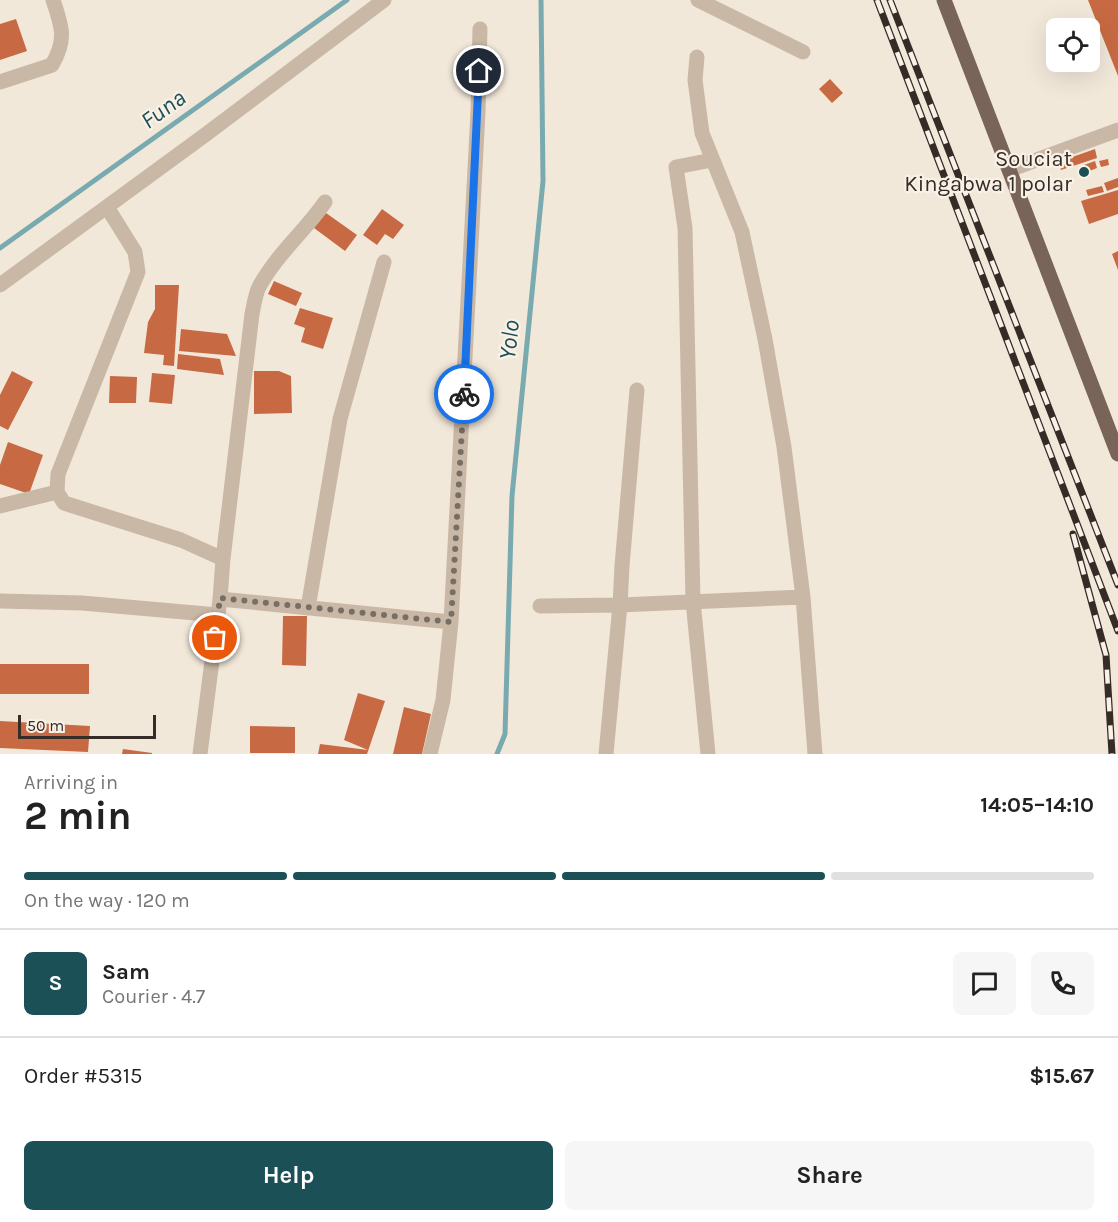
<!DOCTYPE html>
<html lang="en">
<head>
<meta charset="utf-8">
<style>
	:root { --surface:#fff; --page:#f6f6f6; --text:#222; --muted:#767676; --line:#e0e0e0; --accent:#1c5057 }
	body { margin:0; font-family:Karla,sans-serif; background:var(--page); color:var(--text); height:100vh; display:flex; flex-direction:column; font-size:22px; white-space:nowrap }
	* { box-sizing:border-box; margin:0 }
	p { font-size:20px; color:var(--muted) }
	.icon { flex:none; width:33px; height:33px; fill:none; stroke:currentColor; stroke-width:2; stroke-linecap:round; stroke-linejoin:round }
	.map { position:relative; height:754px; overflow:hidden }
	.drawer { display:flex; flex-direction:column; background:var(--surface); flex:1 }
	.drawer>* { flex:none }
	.fabs { position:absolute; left:1046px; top:18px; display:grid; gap:12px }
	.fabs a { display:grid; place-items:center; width:54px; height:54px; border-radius:9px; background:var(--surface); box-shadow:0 6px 24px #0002; font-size:30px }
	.scale { position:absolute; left:18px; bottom:15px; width:138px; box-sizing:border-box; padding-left:6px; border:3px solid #352c27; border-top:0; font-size:16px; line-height:21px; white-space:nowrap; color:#352c27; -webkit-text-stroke:4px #f9f1e6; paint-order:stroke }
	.pin { position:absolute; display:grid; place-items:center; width:51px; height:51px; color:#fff; margin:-26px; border:3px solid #fff; border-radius:50%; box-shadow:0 2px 6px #0007 }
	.courier { position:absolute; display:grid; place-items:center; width:60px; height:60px; margin:-30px; border:4px solid #1a73e8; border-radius:50%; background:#fff; color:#222; box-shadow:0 2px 8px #0007 }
	.overview em { font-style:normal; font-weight:700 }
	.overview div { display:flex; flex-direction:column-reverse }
	.overview { display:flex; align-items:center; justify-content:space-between; height:102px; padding:0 24px }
	h1 { font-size:39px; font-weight:700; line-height:45px }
	.bar { display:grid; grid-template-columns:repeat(4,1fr); gap:9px 6px; align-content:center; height:72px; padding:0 24px }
	.bar i { height:8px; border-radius:4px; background:var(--line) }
	.bar .on { background:var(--accent) }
	.bar p { grid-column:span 4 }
	.line { display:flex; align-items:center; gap:15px; padding:0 24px; border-top:2px solid var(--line) }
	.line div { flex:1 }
	.round { display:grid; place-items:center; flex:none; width:63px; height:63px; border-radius:9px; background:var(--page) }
	.primary-button { display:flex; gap:12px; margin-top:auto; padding:12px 24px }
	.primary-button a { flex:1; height:69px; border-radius:9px; background:var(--accent); color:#fff; font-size:24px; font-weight:700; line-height:69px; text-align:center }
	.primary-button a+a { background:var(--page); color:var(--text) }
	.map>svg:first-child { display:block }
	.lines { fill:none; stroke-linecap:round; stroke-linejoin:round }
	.stream { stroke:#79aaaf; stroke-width:5 }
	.building { fill:#c76a43 }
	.minor { stroke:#cab8a6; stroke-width:15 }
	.major { stroke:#786458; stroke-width:15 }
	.rail-casing { stroke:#352c27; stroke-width:7 }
	.rail { stroke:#f9f1e6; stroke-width:4.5; stroke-dasharray:14; stroke-linecap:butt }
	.done { stroke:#776e66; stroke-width:6; stroke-dasharray:0 10.8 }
	.route { stroke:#1a73e8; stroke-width:8 }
	.poi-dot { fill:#1c5057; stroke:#f9f1e6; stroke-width:2 }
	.labels { text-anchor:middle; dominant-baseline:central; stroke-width:4.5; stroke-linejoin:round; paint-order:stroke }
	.poi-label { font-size:22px; fill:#352c27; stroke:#f9f1e6; text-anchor:end }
	.water-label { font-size:24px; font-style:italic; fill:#1c5057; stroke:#f9f1e6 }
</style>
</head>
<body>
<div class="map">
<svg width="1118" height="754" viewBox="0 0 1118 754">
	<rect width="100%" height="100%" fill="#f2e8da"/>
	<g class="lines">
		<path class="stream" d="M0 248 347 0
			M497 754 505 734 512 496 543 181 541 0"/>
	</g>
	<path class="building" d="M1088 0H1118V76Z
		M16 19 27 51 0 60V24Z
		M830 79 843 93 832 103 819 89Z
		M1095 149 1097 158 1061 170 1058 162Z
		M1108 159 1109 165 1101 167 1099 161Z
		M1095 161 1097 168 1087 172 1084 165Z
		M1118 178V187L1107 191 1104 183Z
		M1102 186 1104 192 1088 196 1086 190Z
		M1118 190V214L1089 224 1081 201Z
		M382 209 404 225 393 239 385 234 377 245 363 235Z
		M326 213 357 235 345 251 314 228Z
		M1118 251V270L1112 254Z
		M274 281 302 293 296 306 268 294Z
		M155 285H179L174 366 163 365 164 355 144 353 148 322 155 309Z
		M300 308 333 318 323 349 301 342 305 328 294 324Z
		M181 329 227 334 236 356 179 351Z
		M178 354 220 359 224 375 177 369Z
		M12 371 33 382 8 430 0 426V395Z
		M254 371H279L291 376 292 413 254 414Z
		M152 373 175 375 172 404 149 402Z
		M110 376 137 377 136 403H109Z
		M8 442 43 455 29 494 0 484V465Z
		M283 616H307L306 666 282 665Z
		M0 664H89V694H0Z
		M358 693 385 701 367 754H318L320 744 368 750 344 740Z
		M404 707 431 714 422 754H393Z
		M0 721 90 726 88 752 0 748Z
		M250 726 295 727V753H250Z
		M123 749 152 753V754H122Z"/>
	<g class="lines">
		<path class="minor" d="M698 0 803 52
			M697 57 695 80 702 133 742 232 765 339 784 447 803 597 815 754
			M0 82 52 65C67 39 62 27 53 0
			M1009 170 1118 130
			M107 207 135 252 138 272 58 474 57 492 64 503 181 540 223 559
			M0 285 205 135 384 0
			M0 506 57 492
			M220 599 451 622
			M0 601 82 603 218 615
			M540 606 620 605 803 597
			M308 608 340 419 384 262
			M200 754 220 599 223 559 252 314C254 305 255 295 259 287 276 255 305 231 325 202
			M430 754 443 700 451 622 478 112 480 29
			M606 754 620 605 622 566 637 390
			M708 754 693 601 685 228 676 167 712 160"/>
		<path class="major" d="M944 0 1118 454"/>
		<defs>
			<path id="rail" d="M877 0 1118 631
				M890 0 1118 585
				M1073 534 1106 655 1112 754"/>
		</defs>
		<use href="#rail" class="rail-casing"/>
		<use href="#rail" class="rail"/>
	</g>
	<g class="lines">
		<path class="done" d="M215 638 220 598 451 622 464 394"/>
		<path class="route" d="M464 394 479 71"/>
	</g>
	<circle class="poi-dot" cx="1084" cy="172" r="6"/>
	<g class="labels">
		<g class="poi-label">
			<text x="1072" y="159">Souciat<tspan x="1072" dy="25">Kingabwa 1 polar</tspan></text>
		</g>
		<g class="water-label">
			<text transform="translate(163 109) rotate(-36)">Funa</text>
			<text transform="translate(509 340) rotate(-84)">Yolo</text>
		</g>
	</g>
</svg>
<div class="fabs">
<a><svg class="icon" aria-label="locate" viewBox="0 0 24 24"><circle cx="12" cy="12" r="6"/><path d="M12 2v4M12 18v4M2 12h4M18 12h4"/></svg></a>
</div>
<div class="scale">50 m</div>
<div class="pin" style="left:215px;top:638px;background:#ea580c"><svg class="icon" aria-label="bag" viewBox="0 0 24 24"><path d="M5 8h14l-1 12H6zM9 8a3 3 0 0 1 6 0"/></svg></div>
<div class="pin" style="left:479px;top:71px;background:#1f2937"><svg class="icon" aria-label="home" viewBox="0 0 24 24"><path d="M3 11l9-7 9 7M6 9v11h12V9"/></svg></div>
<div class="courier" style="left:464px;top:394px"><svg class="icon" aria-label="bike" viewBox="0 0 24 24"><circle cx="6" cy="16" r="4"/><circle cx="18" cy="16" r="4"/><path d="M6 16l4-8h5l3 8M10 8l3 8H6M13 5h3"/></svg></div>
</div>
<section class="drawer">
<div class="overview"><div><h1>2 min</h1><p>Arriving in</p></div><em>14:05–14:10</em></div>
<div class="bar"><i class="on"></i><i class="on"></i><i class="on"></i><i></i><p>On the way · 120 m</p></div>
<div class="line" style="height:108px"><b class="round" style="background:var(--accent);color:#fff">S</b><div><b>Sam</b><p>Courier · 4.7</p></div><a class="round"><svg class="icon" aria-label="chat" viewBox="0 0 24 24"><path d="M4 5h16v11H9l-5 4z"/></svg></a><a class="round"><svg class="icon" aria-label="phone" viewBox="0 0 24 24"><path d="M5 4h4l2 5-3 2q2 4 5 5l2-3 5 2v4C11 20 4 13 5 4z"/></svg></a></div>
<div class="line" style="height:78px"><div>Order #5315</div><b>$15.67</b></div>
<div class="primary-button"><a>Help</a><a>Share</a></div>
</section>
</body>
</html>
